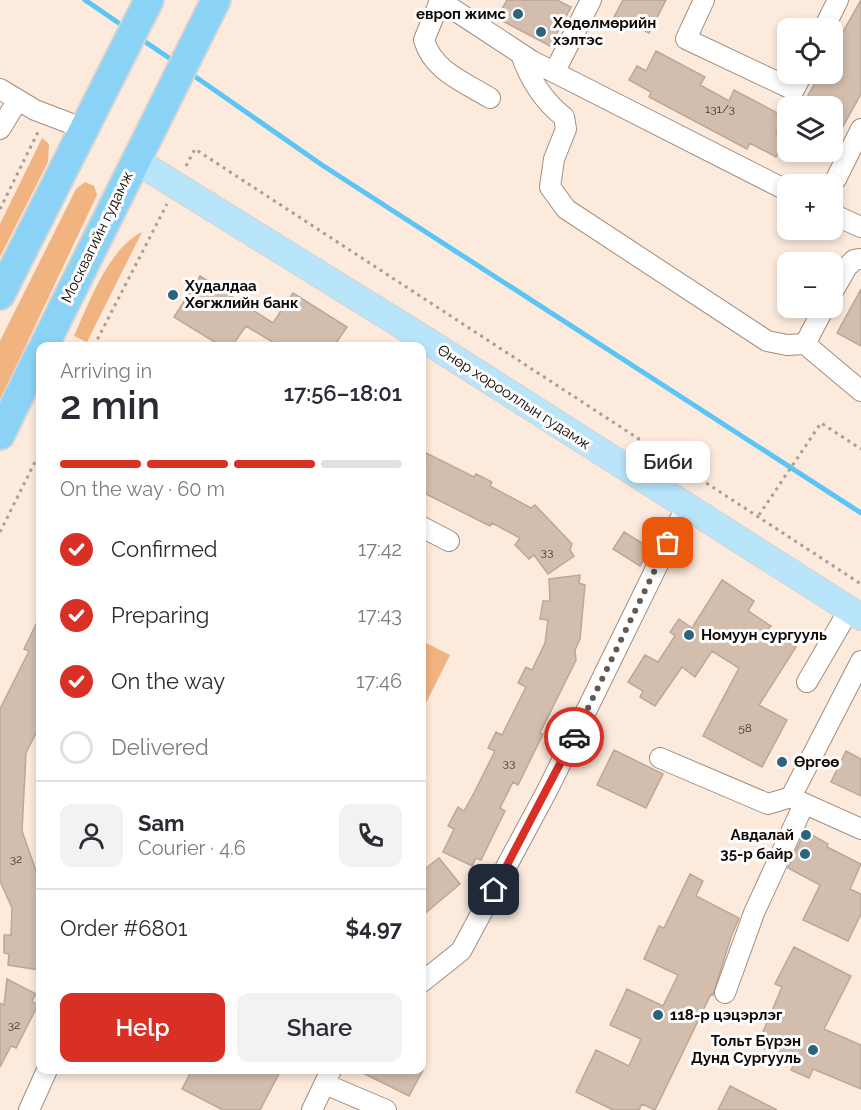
<!DOCTYPE html>
<html lang="en">
<head>
<meta charset="utf-8">
<style>
	:root { --surface:#fff; --page:#f2f2f3; --text:#2b2b33; --muted:#7c7c81; --line:#e1e1e2; --accent:#d93025 }
	body { margin:0; font-family:Raleway,sans-serif; background:var(--page); color:var(--text); height:100vh; display:flex; flex-direction:column; font-size:22px; white-space:nowrap }
	* { box-sizing:border-box; margin:0 }
	p { font-size:20px; color:var(--muted) }
	.icon { flex:none; width:33px; height:33px; fill:none; stroke:currentColor; stroke-width:2; stroke-linecap:round; stroke-linejoin:round }
	.map { position:relative; flex:1; overflow:hidden }
	.details { position:absolute; left:36px; top:342px; width:390px; height:732px; display:flex; flex-direction:column; background:var(--surface); border-radius:12px; box-shadow:0 3px 9px #0003 }
	.details>* { flex:none }
	.fabs { position:absolute; left:777px; top:18px; display:grid; gap:12px }
	.fabs a { display:grid; place-items:center; width:66px; height:66px; border-radius:12px; background:var(--surface); box-shadow:0 3px 9px #0003; font-size:30px }
	.pin { position:absolute; display:grid; place-items:center; width:51px; height:51px; color:#fff; margin:-26px; border-radius:12px; box-shadow:0 3px 9px #0006 }
	.courier { position:absolute; display:grid; place-items:center; width:60px; height:60px; margin:-30px; border:4px solid #d93025; border-radius:50%; background:#fff; color:#222; box-shadow:0 2px 8px #0007 }
	.bubble { position:absolute; height:42px; border-radius:12px; background:var(--surface); box-shadow:0 3px 9px #0003; font-size:20px; font-weight:600; line-height:42px; text-align:center }
	.summary em { font-style:normal; font-weight:600 }
	.summary div { display:flex; flex-direction:column-reverse }
	.summary { display:flex; align-items:center; justify-content:space-between; height:102px; padding:0 24px }
	h1 { font-size:39px; font-weight:600; line-height:45px }
	.bar { display:grid; grid-template-columns:repeat(4,1fr); gap:9px 6px; align-content:center; height:72px; padding:0 24px }
	.bar i { height:8px; border-radius:4px; background:var(--line) }
	.bar .selected { background:var(--accent) }
	.bar p { grid-column:span 4 }
	.line { display:flex; align-items:center; gap:15px; padding:0 24px; border-top:2px solid var(--line) }
	.line div { flex:1 }
	.round { display:grid; place-items:center; flex:none; width:63px; height:63px; border-radius:12px; background:var(--page) }
	ol { padding:0 24px; list-style:none }
	li { display:flex; align-items:center; gap:18px; height:66px }
	li p { margin-inline-start:auto }
	li .icon { padding:6px; border-radius:50%; background:var(--accent); color:#fff; stroke-width:4 }
	li:last-child { color:var(--muted) }
	li i { width:33px; height:33px; border:3px solid var(--line); border-radius:50% }
	.cta { display:flex; gap:12px; margin-top:auto; padding:12px 24px }
	.cta a { flex:1; height:69px; border-radius:12px; background:var(--accent); color:#fff; font-size:24px; font-weight:600; line-height:69px; text-align:center }
	.cta a+a { background:var(--page); color:var(--text) }
	.map>svg:first-child { display:block }
	.green { fill:#f1b380 }
	.lines { fill:none; stroke-linecap:round; stroke-linejoin:round }
	.stream { stroke:#5dc5f5; stroke-width:5 }
	.building { fill:#d3bead; stroke:#bca797; stroke-width:1.5 }
	.minor-casing { stroke:#a18d7d; stroke-width:22 }
	.major-casing { stroke:#d4d3d2; stroke-width:28 }
	.highway-casing { stroke:#d4d3d2; stroke-width:32 }
	.path { stroke:#ab9d92; stroke-width:3; stroke-dasharray:3 4.5; stroke-linecap:butt }
	.minor { stroke:#fff; stroke-width:20 }
	.major { stroke:#b9e5fa; stroke-width:26 }
	.highway { stroke:#8bd3f6; stroke-width:28 }
	.done { stroke:#635951; stroke-width:6; stroke-dasharray:0 10.8 }
	.route { stroke:#d93025; stroke-width:8 }
	.poi-dot { fill:#2b647d; stroke:#fcfcfc; stroke-width:2 }
	.labels { text-anchor:middle; dominant-baseline:central; stroke-width:6; stroke-linejoin:round; paint-order:stroke }
	.number-label { font-size:12px; fill:#423730 }
	.poi-label { font-size:15px; font-weight:bold; fill:#110a06; stroke:#fcfcfc; text-anchor:start }
	.street-label { font-size:15px; fill:#110a06; stroke:#fcfcfc }
</style>
</head>
<body>
<div class="map">
<svg width="861" height="1110" viewBox="0 0 861 1110">
	<rect width="100%" height="100%" fill="#fcebdd"/>
	<path class="green" d="M42 138 49 144 48 162 0 257V224Z
		M85 182 94 186 97 195 0 400V341L76 189Z
		M142 232 87 342 74 336C89 303 108 249 142 232Z
		M422 641 450 655 422 711Z"/>
	<g class="lines">
		<path class="stream" d="M85 0 126 28
			M138 37 175 62
			M190 73 322 165 861 513"/>
	</g>
	<path class="building" d="M507 0H557L571 7 550 46 497 18Z
		M623 0H666L649 33 631 24 629 29 612 21Z
		M861 0V94L832 146V106H802L820 74H832V51Z
		M656 51 705 77 700 85 729 101 734 90 785 117 776 134 786 139 776 157 750 143 747 149 649 97 651 92 629 80 637 66 646 71Z
		M200 276 273 323 293 293 347 327 334 346H279L246 326 232 346H221L174 317Z
		M861 289V346L837 333Z
		M422 451 474 477 476 474 492 482 490 486 531 508 535 505 572 544 570 550 574 556 548 574 534 555 529 559 515 545 520 538 492 523 490 526 422 492Z
		M624 532 650 548 640 566 613 549Z
		M580 575 579 583 585 585 580 639 575 650 576 660 540 733 543 734 518 785 513 782 500 808 505 811 481 860 476 858 472 866 443 852 454 829 448 826 458 807 464 811 475 791 495 751 488 748 496 732 502 735 526 687 518 683 526 667 532 670 545 643 548 620 540 619 543 601H550L549 579Z
		M722 580 754 601 748 611 771 626 768 629 796 647 759 705 787 720 762 767 703 736 739 668 712 651 695 677 682 667 655 706 640 697 643 691 628 682 645 655 658 662 675 636 670 632 679 619 692 628Z
		M40 616V725L26 753 22 831 40 882V970L8 965 9 954 4 953V935H11L12 908 0 881V709L29 651 24 649Z
		M614 750 663 774 646 808 597 785Z
		M846 751 861 759V796L831 782Z
		M805 831 828 844 827 847 861 864 850 889 861 894V914L848 941 803 920 820 885 788 868Z
		M439 858 460 884 422 916V871Z
		M690 874 703 881 696 896 739 918 731 937 713 995 711 994 655 1110 642 1104 639 1110H613L576 1092 596 1050 629 1066 641 1039 610 1025 627 989 663 1006 678 975 644 959 659 926 664 928Z
		M794 947 851 976 824 1029 861 1045V1089L813 1069 809 1078 791 1070 795 1061 757 1046 782 987 775 984Z
		M7 979 36 994 32 1001 38 1005 16 1048 11 1046 0 1067V1003L4 1005Z
		M192 1070H281L260 1110H223L182 1089Z
		M357 1070H423L409 1096Z
		M730 1086 777 1110H718Z"/>
	<g class="lines">
		<defs>
			<path id="minor" d="M439 0 532 61 788 191
				M704 0 686 39 794 90 802 74
				M440 1 424 40C433 71 464 82 490 98
				M824 28 838 0
				M521 54C529 78 544 102 564 117L566 129 554 159 550 187 566 209 767 341 787 345 805 344
				M555 71 591 0
				M0 89 35 110 85 129
				M0 129 18 100
				M836 179 861 129
				M832 214 861 227
				M832 293 847 267 854 260 861 259
				M824 308 805 344 861 391
				M422 527 449 541
				M807 682 849 610
				M660 758 768 804 791 797 861 661
				M792 798 861 829
				M422 982 461 951 548 789 686 507
				M725 993 754 913 804 804
				M325 1084 386 1110
				M29 1110 47 1070
				M312 1110 331 1070"/>
			<path id="major" d="M135 160 424 339 861 617"/>
			<path id="highway" d="M0 295 149 0
				M44 346 216 0
				M0 435 40 353"/>
		</defs>
		<use href="#minor" class="minor-casing"/>
		<use href="#major" class="major-casing"/>
		<use href="#highway" class="highway-casing"/>
		<path class="path" d="M186 166 195 149 861 584
			M0 209 38 132
			M94 346 167 204
			M759 515 821 423 861 449
			M0 532 40 452"/>
		<use href="#minor" class="minor"/>
		<use href="#major" class="major"/>
		<use href="#highway" class="highway"/>
	</g>
	<g class="lines">
		<path class="done" d="M574 737 668 543"/>
		<path class="route" d="M494 890 574 737"/>
	</g>
	<g class="poi-dot">
		<circle cx="518" cy="14" r="6"/>
		<circle cx="541" cy="32" r="6"/>
		<circle cx="173" cy="295" r="6"/>
		<circle cx="689" cy="635" r="6"/>
		<circle cx="782" cy="762" r="6"/>
		<circle cx="806" cy="835" r="6"/>
		<circle cx="805" cy="854" r="6"/>
		<circle cx="658" cy="1015" r="6"/>
		<circle cx="813" cy="1050" r="6"/>
	</g>
	<g class="labels">
		<g class="number-label">
			<text x="720" y="109">131/3</text>
			<text x="547" y="552">33</text>
			<text x="745" y="728">58</text>
			<text x="509" y="763">33</text>
			<text x="16" y="859">32</text>
			<text x="14" y="1025">32</text>
		</g>
		<g class="poi-label">
			<text x="506" y="14" text-anchor="end">европ жимс</text>
			<text x="553" y="23">Хөдөлмөрийн<tspan x="553" dy="17">хэлтэс</tspan></text>
			<text x="185" y="286">Худалдаа<tspan x="185" dy="17">Хөгжлийн банк</tspan></text>
			<text x="701" y="635">Номуун сургууль</text>
			<text x="794" y="762">Өргөө</text>
			<text x="794" y="835" text-anchor="end">Авдалай</text>
			<text x="793" y="854" text-anchor="end">35-р байр</text>
			<text x="670" y="1015">118-р цэцэрлэг</text>
			<text x="801" y="1041" text-anchor="end">Тольт Бүрэн<tspan x="801" dy="17">Дунд Сургууль</tspan></text>
		</g>
		<g class="street-label">
			<text transform="translate(97 237) rotate(-64)">Москвагийн гудамж</text>
			<text transform="translate(514 397) rotate(33)">Өнөр хорооллын гудамж</text>
		</g>
	</g>
</svg>
<div class="fabs">
<a><svg class="icon" aria-label="locate" viewBox="0 0 24 24"><circle cx="12" cy="12" r="6"/><path d="M12 2v4M12 18v4M2 12h4M18 12h4"/></svg></a>
<a><svg class="icon" aria-label="layers" viewBox="0 0 24 24"><path d="M12 4l9 5-9 5-9-5zM3 14l9 5 9-5"/></svg></a>
<a>+</a>
<a>−</a>
</div>
<div class="pin" style="left:668px;top:543px;background:#ea580c"><svg class="icon" aria-label="bag" viewBox="0 0 24 24"><path d="M5 8h14l-1 12H6zM9 8a3 3 0 0 1 6 0"/></svg></div>
<div class="pin" style="left:494px;top:890px;background:#1f2937"><svg class="icon" aria-label="home" viewBox="0 0 24 24"><path d="M3 11l9-7 9 7M6 9v11h12V9"/></svg></div>
<div class="courier" style="left:574px;top:737px"><svg class="icon" aria-label="car" viewBox="0 0 24 24"><path d="M5 17H2v-5l4-1 3-4h7l3 4 3 1v5h-3M9 17h6M6 11h13"/><circle cx="7" cy="17" r="2"/><circle cx="17" cy="17" r="2"/></svg></div>
<div class="bubble" style="left:626px;top:441px;width:84px">Биби</div>
<section class="details">
<div class="summary"><div><h1>2 min</h1><p>Arriving in</p></div><em>17:56–18:01</em></div>
<div class="bar"><i class="selected"></i><i class="selected"></i><i class="selected"></i><i></i><p>On the way · 60 m</p></div>
<ol>
<li><svg class="icon" aria-label="check" viewBox="0 0 24 24"><path d="M5 12l5 5 9-10"/></svg>Confirmed<p>17:42</p></li>
<li><svg class="icon" aria-label="check" viewBox="0 0 24 24"><path d="M5 12l5 5 9-10"/></svg>Preparing<p>17:43</p></li>
<li><svg class="icon" aria-label="check" viewBox="0 0 24 24"><path d="M5 12l5 5 9-10"/></svg>On the way<p>17:46</p></li>
<li><i></i>Delivered</li>
</ol>
<div class="line" style="height:108px"><a class="round"><svg class="icon" aria-label="person" viewBox="0 0 24 24"><circle cx="12" cy="8" r="4"/><path d="M4 21q1-7 8-7t8 7"/></svg></a><div><b>Sam</b><p>Courier · 4.6</p></div><a class="round"><svg class="icon" aria-label="phone" viewBox="0 0 24 24"><path d="M5 4h4l2 5-3 2q2 4 5 5l2-3 5 2v4C11 20 4 13 5 4z"/></svg></a></div>
<div class="line" style="height:78px"><div>Order #6801</div><b>$4.97</b></div>
<div class="cta"><a>Help</a><a>Share</a></div>
</section>
</div>
</body>
</html>
